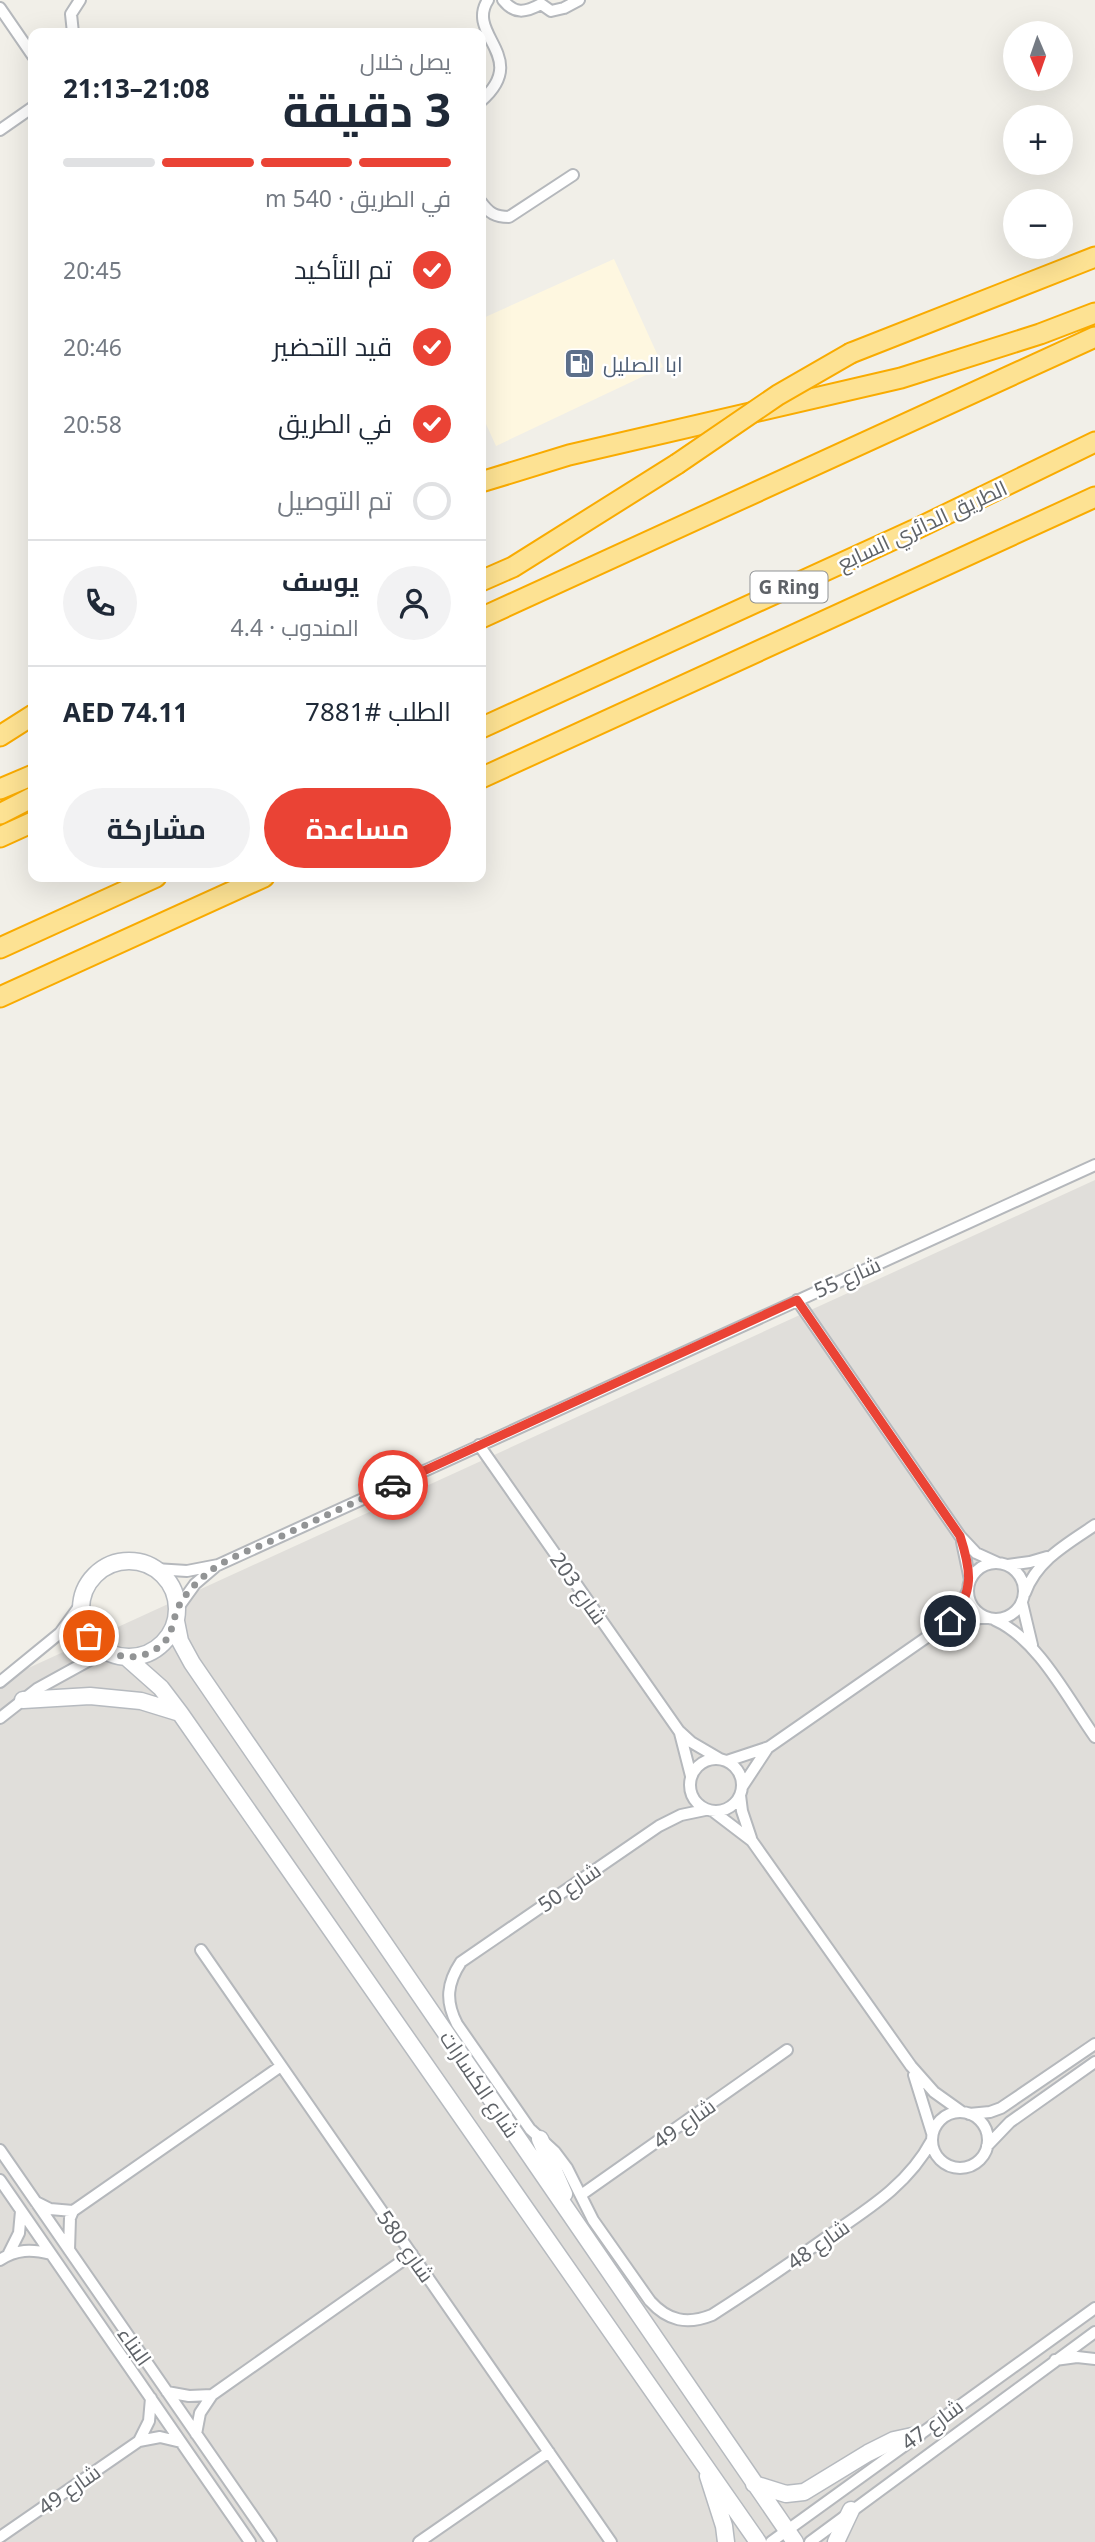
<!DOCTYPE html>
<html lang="ar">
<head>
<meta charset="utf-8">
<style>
	:root { --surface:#fff; --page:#f2f2f3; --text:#1f2937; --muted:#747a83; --line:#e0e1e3; --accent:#ea4335 }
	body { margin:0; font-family:"Noto Sans",Cairo,sans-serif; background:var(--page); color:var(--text); direction:rtl; height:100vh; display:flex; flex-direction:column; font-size:26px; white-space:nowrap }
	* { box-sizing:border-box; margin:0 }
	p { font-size:23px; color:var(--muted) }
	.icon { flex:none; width:38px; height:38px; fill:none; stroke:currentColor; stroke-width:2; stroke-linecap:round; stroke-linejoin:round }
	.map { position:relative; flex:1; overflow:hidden; direction:ltr }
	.sheet { position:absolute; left:28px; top:28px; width:458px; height:854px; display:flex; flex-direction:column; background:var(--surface); border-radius:14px; box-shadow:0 7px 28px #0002; direction:rtl }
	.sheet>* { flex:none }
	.needle { width:46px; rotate:178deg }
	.tools { position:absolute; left:1003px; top:21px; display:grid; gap:14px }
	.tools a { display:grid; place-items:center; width:70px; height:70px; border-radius:50%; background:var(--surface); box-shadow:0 7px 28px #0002; font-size:35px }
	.pin { position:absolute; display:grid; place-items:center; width:60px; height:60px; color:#fff; margin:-30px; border:4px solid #fff; border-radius:50%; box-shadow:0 2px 7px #0007 }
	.courier { position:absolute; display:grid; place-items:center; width:70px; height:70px; margin:-35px; border:5px solid #ea4335; border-radius:50%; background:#fff; color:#222; box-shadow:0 2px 9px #0007 }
	.summary em { font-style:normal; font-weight:700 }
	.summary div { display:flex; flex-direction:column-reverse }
	.summary { display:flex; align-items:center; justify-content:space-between; height:119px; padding:0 35px }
	h1 { font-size:46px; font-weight:700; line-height:52px }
	.bar { display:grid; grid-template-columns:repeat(4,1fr); gap:10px 7px; align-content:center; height:84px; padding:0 35px }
	.bar i { height:9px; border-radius:5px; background:var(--line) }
	.bar .current { background:var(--accent) }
	.bar p { grid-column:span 4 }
	.line { display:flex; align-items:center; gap:18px; padding:0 35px; border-top:2px solid var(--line) }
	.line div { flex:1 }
	.round { display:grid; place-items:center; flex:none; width:74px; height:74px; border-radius:37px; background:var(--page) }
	ol { padding:0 35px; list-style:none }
	li { display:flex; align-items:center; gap:21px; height:77px }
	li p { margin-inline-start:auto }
	li .icon { padding:7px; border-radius:50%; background:var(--accent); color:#fff; stroke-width:4 }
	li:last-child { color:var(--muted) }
	li i { width:38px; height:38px; border:4px solid var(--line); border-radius:50% }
	.primary-button { display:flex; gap:14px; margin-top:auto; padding:14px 35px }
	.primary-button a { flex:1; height:80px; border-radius:42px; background:var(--accent); color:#fff; font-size:28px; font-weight:700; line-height:80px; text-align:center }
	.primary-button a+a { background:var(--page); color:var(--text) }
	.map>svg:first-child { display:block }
	.commercial { fill:#fef7e0 }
	.industrial { fill:#e0deda }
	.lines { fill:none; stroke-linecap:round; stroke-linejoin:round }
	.street-casing { stroke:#b5b8bc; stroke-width:14 }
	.secondary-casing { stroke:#b6babf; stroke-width:19 }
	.highway-casing { stroke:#f9ab00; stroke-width:23 }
	.street { stroke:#fff; stroke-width:10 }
	.secondary { stroke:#fff; stroke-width:16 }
	.highway { stroke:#fde293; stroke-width:19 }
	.highway-bridge-casing { stroke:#f9ab00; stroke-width:23; stroke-linecap:butt }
	.highway-bridge { stroke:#fde293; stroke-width:19 }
	.done { stroke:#929495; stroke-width:7; stroke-dasharray:0 12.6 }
	.route { stroke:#ea4335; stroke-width:9 }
	.labels { text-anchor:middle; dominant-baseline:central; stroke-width:5; stroke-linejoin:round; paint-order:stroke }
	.shield { fill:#fff; stroke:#8f9295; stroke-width:2 }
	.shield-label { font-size:19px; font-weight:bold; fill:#5f6368 }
	.service-label { font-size:21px; fill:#4e5e75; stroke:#fff; text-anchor:start }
	.street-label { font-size:21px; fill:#5f6368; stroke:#fff }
</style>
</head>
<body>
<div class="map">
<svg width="1095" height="2542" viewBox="0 0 1095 2542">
	<rect width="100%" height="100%" fill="#f1efe8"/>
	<path class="commercial" d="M614 259 663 367 496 446 481 413V319Z"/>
	<path class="industrial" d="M1095 1180V2542H0V1681Z"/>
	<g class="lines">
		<defs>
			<path id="street" d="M503 0C514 14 525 13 541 4L551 11 564 8 579 0
				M0 8 33 56
				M73 33 71 14 80 0
				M481 101C531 57 465 35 488 0
				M0 130 33 107
				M481 202C489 213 495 217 509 217L573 175
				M797 1300 960 1536 976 1553 998 1563
				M479 1445 679 1731 691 1742 720 1759
				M962 1542 970 1580
				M968 1591a28 28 0 1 1 56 0a28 28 0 1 1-56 0Z
				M1008 1565 1030 1562 1047 1557
				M155 1569 187 1571 218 1565 1095 1165
				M1025 1593C1037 1560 1067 1544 1095 1525
				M1022 1603 1032 1645
				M177 1609 195 1584 215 1567
				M995 1620C1038 1639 1068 1699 1095 1737
				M946 1626 985 1617
				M0 1682 60 1633 81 1604
				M0 1718 37 1689 106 1651
				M680 1733 691 1776
				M690 1785a26 26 0 1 1 52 0a26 26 0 1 1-52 0Z
				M727 1761 769 1747 940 1628 958 1612 968 1590
				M742 1787 767 1749
				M740 1795 742 1811 751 1838
				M705 1810 681 1815 659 1826 461 1962C447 1983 445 2001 457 2024L530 2129 555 2152 567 2168 593 2220 650 2301C668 2321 687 2325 712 2315 751 2290 789 2264 827 2237 868 2209 908 2185 932 2140
				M714 1812 752 1841 911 2066 934 2092 962 2112
				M201 1950 611 2542
				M914 2075 932 2133
				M932 2140a28 28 0 1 1 56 0a28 28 0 1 1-56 0Z
				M969 2114 990 2112 1001 2108 1095 2044
				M987 2146 1010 2122 1095 2062
				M0 2150 271 2542
				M0 2180 250 2542
				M581 2195 787 2050
				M36 2202 50 2209 73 2211
				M69 2250 70 2218 73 2211 281 2066
				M9 2253 19 2233 21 2211
				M0 2260C16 2249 32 2249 51 2254
				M1055 2360 1077 2357 1095 2359
				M167 2392 189 2396 212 2395
				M196 2434 200 2413 212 2395 412 2254
				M139 2441 149 2421 151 2398
				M0 2537 139 2441 160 2437 181 2442
				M419 2542 549 2452
				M771 2542 1095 2308
				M810 2542 1095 2332"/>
			<path id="secondary" d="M81 1609a48 48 0 1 1 96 0a48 48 0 1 1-96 0Z
				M176 1621 180 1641 192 1663 795 2542
				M126 1657 161 1688 180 1713 758 2542
				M23 1700 90 1696 141 1701 180 1713
				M540 2139 564 2194
				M708 2476 724 2526 726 2542
				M754 2484 786 2494 804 2492 868 2453 894 2440 917 2435
				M836 2542 851 2510"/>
			<path id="highway" d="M851 353 1095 257
				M481 482 569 455 901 378 1040 334 1095 313
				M481 581 513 567 677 464
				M481 618 1095 337
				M481 728 914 530 1095 442
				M0 736 33 715
				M481 778 1095 497
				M0 789 33 775
				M0 814 33 797
				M0 837 33 822
				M0 948 156 877
				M0 997 264 877"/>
		</defs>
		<use href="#street" class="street-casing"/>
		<use href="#secondary" class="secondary-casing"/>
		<use href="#highway" class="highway-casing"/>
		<use href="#street" class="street"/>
		<use href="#secondary" class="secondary"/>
		<use href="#highway" class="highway"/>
		<defs>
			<path id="highway-bridge" d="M677 464 778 395 851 353"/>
		</defs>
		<use href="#highway-bridge" class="highway-bridge-casing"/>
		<use href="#highway-bridge" class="highway-bridge"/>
	</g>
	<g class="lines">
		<path class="done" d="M89 1636C105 1654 128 1663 151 1652 174 1640 170 1627 178 1608 184 1594 198 1581 209 1572 227 1558 251 1550 271 1541 312 1522 352 1503 393 1485"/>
		<path class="route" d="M393 1485 797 1300 960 1536C971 1570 975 1592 950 1621"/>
	</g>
	<defs>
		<symbol id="fuel-square" viewBox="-11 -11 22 22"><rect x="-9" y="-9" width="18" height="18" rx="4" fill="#5c6f8a" stroke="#fff"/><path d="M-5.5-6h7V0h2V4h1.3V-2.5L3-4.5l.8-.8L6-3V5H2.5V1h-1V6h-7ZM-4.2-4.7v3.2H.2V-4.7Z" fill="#fff"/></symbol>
	</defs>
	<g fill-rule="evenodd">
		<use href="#fuel-square" x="562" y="346" width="35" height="35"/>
	</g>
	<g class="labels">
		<rect class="shield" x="750.5" y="571.5" width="77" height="31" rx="5"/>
		<g class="shield-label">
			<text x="789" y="587">G Ring</text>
		</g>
		<g class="service-label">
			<text x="603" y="364">ابا الصليل</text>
		</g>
		<g class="street-label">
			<text transform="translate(922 525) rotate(-25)">الطريق الدائري السابع</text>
			<text transform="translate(847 1277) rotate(-24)">شارع 55</text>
			<text transform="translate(579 1588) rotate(55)">شارع 203</text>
			<text transform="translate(569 1887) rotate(-34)">شارع 50</text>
			<text transform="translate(480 2084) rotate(56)">شارع الكسارات</text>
			<text transform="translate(684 2123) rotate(-35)">شارع 49</text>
			<text transform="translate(818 2244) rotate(-35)">شارع 48</text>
			<text transform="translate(406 2246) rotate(55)">شارع 580</text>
			<text transform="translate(135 2346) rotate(55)">البناء</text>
			<text transform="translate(932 2424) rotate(-36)">شارع 47</text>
			<text transform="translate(69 2489) rotate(-35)">شارع 49</text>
		</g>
	</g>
</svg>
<div class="tools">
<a><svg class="needle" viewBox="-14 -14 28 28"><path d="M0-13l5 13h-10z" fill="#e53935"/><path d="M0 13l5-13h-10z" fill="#747a83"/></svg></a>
<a>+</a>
<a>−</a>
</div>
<div class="pin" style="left:89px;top:1636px;background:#ea580c"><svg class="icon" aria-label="bag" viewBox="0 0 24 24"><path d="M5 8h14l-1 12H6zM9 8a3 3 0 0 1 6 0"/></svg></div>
<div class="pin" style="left:950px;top:1621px;background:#1f2937"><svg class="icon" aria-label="home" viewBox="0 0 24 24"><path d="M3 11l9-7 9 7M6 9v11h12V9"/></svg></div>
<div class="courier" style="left:393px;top:1485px"><svg class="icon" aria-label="car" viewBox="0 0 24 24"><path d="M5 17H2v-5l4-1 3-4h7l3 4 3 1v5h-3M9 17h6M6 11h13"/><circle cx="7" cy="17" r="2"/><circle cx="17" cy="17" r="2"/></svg></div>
<section class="sheet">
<div class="summary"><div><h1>3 دقيقة</h1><p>يصل خلال</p></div><em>21:08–21:13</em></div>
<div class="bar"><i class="current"></i><i class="current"></i><i class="current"></i><i></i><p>في الطريق · 540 m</p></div>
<ol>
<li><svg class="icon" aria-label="check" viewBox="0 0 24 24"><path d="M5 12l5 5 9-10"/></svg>تم التأكيد<p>20:45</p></li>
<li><svg class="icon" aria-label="check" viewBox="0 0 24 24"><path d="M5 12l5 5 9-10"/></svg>قيد التحضير<p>20:46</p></li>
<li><svg class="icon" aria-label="check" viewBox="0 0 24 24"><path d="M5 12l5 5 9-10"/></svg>في الطريق<p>20:58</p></li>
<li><i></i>تم التوصيل</li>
</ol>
<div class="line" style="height:126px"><a class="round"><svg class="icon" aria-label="person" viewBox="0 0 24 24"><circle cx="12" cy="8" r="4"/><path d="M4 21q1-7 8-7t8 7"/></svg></a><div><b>يوسف</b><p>المندوب · 4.4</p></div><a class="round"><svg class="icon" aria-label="phone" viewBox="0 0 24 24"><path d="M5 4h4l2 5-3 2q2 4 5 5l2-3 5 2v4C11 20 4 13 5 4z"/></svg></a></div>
<div class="line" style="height:91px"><div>الطلب #7881</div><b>AED 74.11</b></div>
<div class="primary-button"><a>مساعدة</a><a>مشاركة</a></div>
</section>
</div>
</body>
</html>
